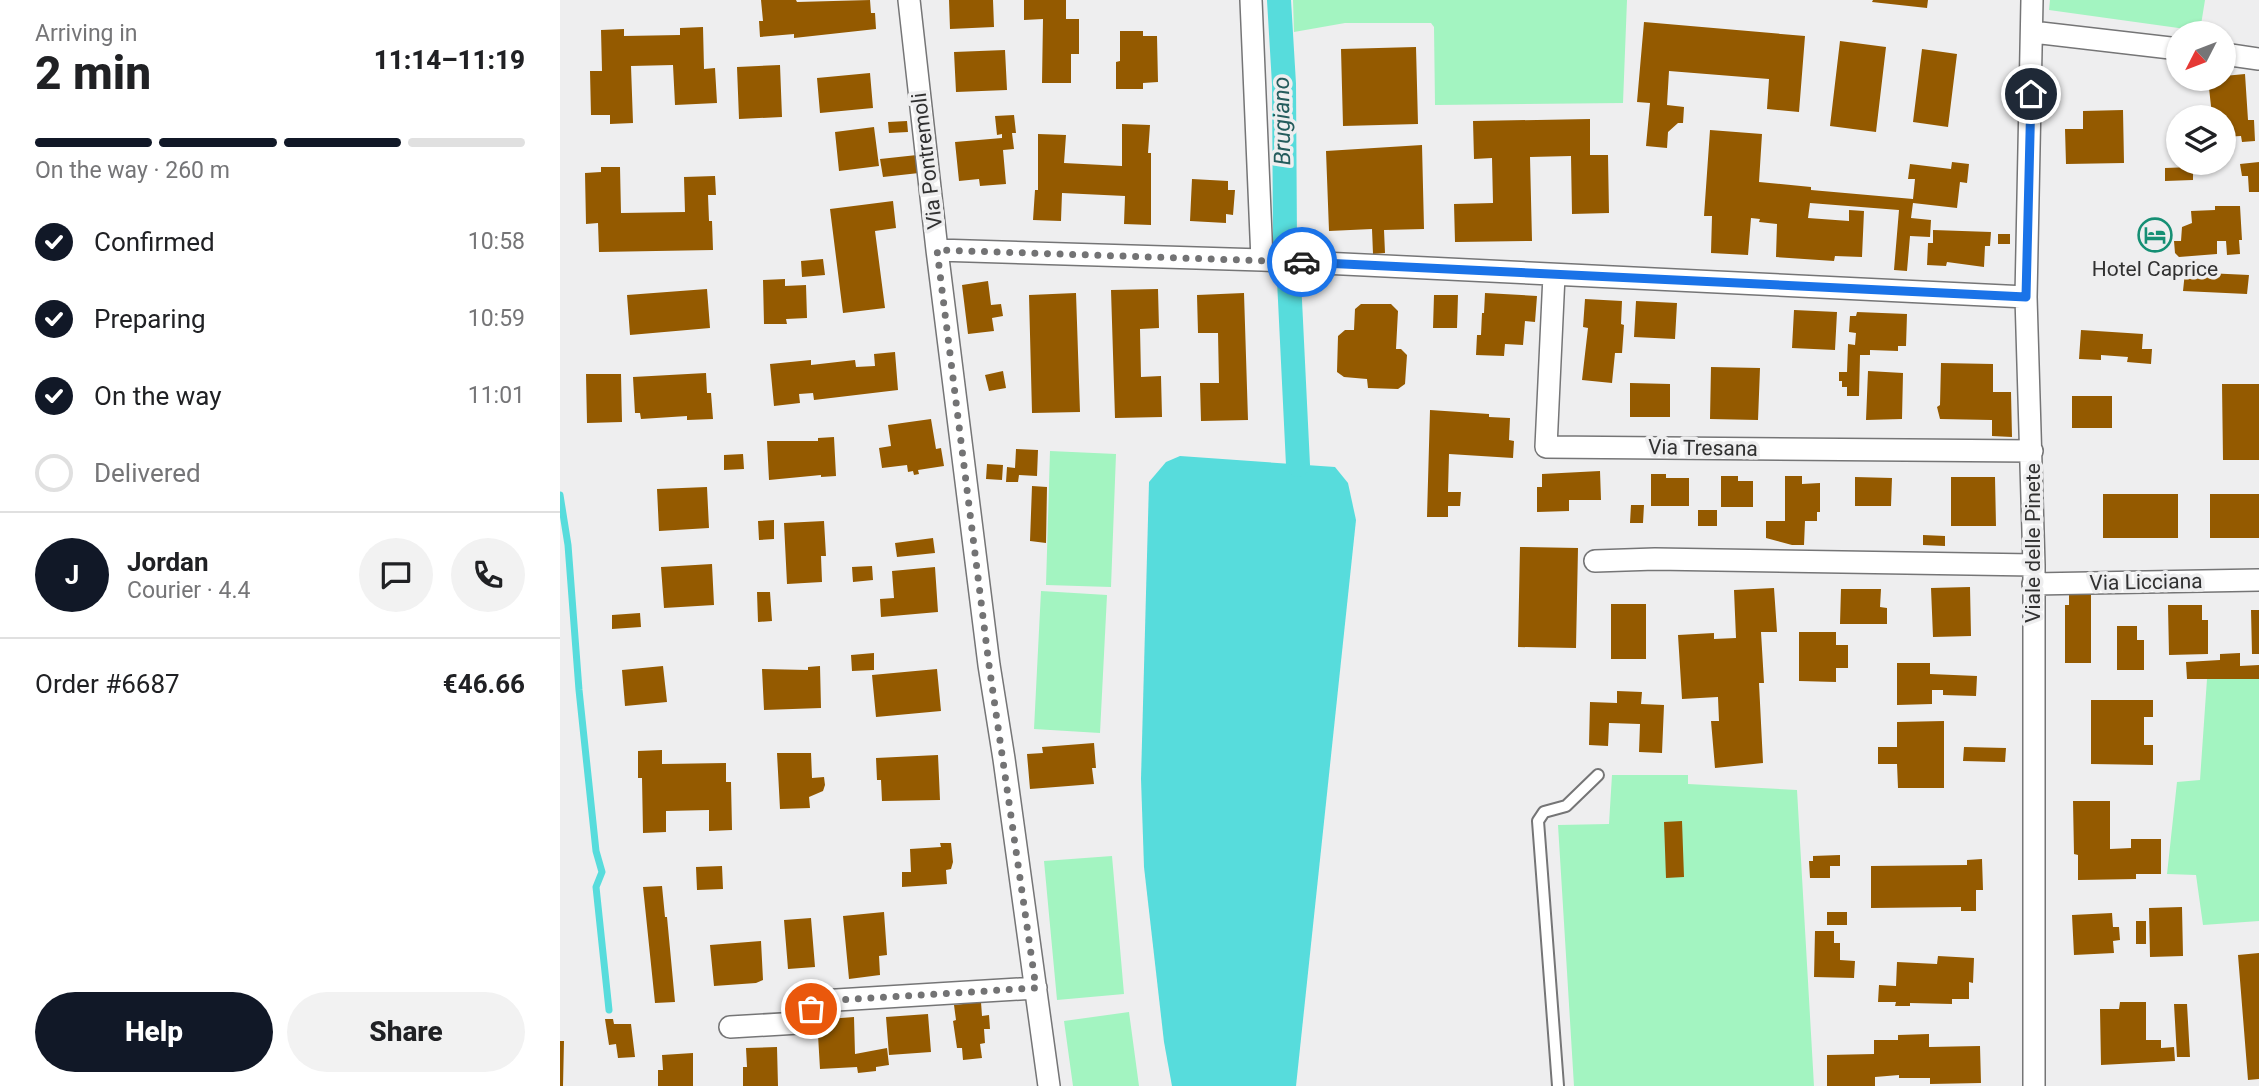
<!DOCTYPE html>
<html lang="en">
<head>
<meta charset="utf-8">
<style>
	:root { --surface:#fff; --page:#f2f2f2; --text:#202124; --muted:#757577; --line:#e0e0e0; --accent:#111827 }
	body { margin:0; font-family:Roboto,sans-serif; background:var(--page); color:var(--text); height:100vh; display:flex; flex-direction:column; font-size:26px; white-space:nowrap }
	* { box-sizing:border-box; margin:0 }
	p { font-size:23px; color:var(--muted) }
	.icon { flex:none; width:38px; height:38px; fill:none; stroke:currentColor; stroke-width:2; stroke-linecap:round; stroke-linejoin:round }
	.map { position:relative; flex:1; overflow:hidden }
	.details { display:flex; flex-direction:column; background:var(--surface); width:560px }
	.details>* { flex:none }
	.needle { width:46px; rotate:228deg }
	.controls { position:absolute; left:1606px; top:21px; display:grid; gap:14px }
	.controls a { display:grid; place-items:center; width:70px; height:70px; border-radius:50%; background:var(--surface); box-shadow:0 2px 5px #0004; font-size:35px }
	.pin { position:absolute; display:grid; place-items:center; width:60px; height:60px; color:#fff; margin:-30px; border:4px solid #fff; border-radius:50%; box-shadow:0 2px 7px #0007 }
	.courier { position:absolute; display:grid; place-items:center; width:70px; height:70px; margin:-35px; border:5px solid #1a73e8; border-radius:50%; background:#fff; color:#222; box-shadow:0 2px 9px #0007 }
	.headline em { font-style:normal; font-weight:800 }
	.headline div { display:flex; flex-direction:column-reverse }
	.headline { display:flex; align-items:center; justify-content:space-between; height:119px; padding:0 35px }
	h1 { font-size:46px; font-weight:800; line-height:52px }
	.bar { display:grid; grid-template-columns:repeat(4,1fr); gap:10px 7px; align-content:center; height:84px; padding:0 35px }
	.bar i { height:9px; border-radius:5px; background:var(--line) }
	.bar .current { background:var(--accent) }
	.bar p { grid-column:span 4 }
	.line { display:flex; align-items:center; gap:18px; padding:0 35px; border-top:2px solid var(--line) }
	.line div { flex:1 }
	.round { display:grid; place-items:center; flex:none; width:74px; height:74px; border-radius:37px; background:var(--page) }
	ol { padding:0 35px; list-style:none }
	li { display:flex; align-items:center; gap:21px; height:77px }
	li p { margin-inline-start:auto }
	li .icon { padding:7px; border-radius:50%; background:var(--accent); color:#fff; stroke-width:4 }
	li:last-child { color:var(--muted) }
	li i { width:38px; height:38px; border:4px solid var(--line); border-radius:50% }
	.primary-button { display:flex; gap:14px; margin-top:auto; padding:14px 35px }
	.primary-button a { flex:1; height:80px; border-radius:42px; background:var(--accent); color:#fff; font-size:28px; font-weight:800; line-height:80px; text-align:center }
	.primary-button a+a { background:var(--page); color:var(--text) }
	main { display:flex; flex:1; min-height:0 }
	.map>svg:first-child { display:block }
	.green { fill:#a3f4c1 }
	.water { fill:#57dcdc }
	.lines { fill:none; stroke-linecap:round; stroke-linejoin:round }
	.stream { stroke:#57dcdc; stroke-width:7 }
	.canal { stroke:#57dcdc; stroke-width:24 }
	.building { fill:#945a00 }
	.lane-casing { stroke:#757576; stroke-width:14 }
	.street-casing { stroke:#757576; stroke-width:24 }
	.lane { stroke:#fff; stroke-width:10 }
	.street { stroke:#fff; stroke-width:21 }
	.done { stroke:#737374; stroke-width:7; stroke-dasharray:0 12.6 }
	.route { stroke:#1a73e8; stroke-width:9 }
	.labels { text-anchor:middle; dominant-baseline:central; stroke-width:7; stroke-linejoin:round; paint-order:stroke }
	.street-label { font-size:21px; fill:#313131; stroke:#eeeeef }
	.poi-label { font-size:21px; fill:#313131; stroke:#eeeeef }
	.water-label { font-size:23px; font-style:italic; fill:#245c5c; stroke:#eeeeef }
</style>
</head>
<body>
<main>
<section class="details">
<div class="headline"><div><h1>2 min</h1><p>Arriving in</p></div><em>11:14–11:19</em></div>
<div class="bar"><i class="current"></i><i class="current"></i><i class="current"></i><i></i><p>On the way · 260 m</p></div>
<ol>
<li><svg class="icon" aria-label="check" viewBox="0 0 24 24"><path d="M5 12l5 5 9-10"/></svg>Confirmed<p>10:58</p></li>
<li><svg class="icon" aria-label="check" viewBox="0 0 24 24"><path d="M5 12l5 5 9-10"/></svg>Preparing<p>10:59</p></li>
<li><svg class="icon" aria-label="check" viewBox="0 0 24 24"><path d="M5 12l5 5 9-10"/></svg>On the way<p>11:01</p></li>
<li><i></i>Delivered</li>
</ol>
<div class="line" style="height:126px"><b class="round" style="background:var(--accent);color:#fff">J</b><div><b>Jordan</b><p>Courier · 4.4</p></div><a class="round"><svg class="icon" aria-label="chat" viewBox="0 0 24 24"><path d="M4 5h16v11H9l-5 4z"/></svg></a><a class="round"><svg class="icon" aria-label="phone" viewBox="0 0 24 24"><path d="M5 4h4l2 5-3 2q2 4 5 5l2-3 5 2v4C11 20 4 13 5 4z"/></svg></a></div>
<div class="line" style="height:91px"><div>Order #6687</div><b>€46.66</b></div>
<div class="primary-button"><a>Help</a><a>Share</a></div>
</section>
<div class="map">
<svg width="1699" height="1086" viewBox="0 0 1699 1086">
	<rect width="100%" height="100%" fill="#eeeeef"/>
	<path class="green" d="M733 0H1067L1063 103 875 105 874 27 871 23H785L734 32Z
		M1490 0H1645L1640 31 1489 10Z
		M490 451 556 454 551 587 486 585Z
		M481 591 547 595 540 733 474 729Z
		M1647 679H1699V921L1643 925 1636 875 1607 874 1617 782 1640 780Z
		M1052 775H1128V784L1237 790 1254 1086H1014L998 825 1049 824Z
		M552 856 564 994 497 1000 484 861Z
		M569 1012 579 1086H513L504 1021Z"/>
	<path class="water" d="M620 456 775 467 788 483 796 520 736 1086H612L604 1042 584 867 581 779 589 482 606 462Z"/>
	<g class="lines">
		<path class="stream" d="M0 495 8 545 19 690 36 851 42 872 36 887 49 1010"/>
		<path class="canal" d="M719 0 724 84 725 243
			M729 280 738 465"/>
	</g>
	<path class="building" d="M201 0H236L237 2 310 0 311 13H315L316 29 234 38V34L200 37 199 21H203Z
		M389 0H433L434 27 390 29Z
		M464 0H506V19H519V54H511V83H482L483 19 464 20Z
		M1313 0H1368L1367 8 1312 2Z
		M1084 22 1245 36 1239 112 1207 109 1209 79 1109 71 1107 105 1124 107 1123 123H1118L1108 132 1107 148 1086 146 1090 103 1077 102Z
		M143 27 144 69 155 68 157 103 115 105 113 65 71 66 73 123 50 124V115H31L30 71H42L41 30 64 29V36L120 35V28Z
		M560 31H583V36H597L598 82 583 83V89H556V62L560 61Z
		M1280 41 1326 47 1316 132 1270 126Z
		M856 47 858 124 783 126 781 49Z
		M1362 49 1397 54 1388 127 1353 122Z
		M445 50 447 90 396 92 394 52Z
		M220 65 222 117 179 119 177 67Z
		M310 73 313 108 260 113 257 78Z
		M1685 74 1688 120H1694L1695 141 1682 142 1681 136 1664 137V117H1649V115H1652L1648 79H1664V76Z
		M1563 110 1564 163 1506 164 1505 129H1523V111Z
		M454 115 456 133H452L454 149 443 150 446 184 420 186 419 179 399 181 395 142 442 138V134L437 135 435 116Z
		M1030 119V155H1048L1049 213 1012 214 1011 156 970 157 972 241 895 242 894 204 933 203 932 158 914 159 913 121Z
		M347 121 348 132 329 133 328 122Z
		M562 124 590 125 588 153H591V225L564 224 565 196 502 193 501 221 473 220 475 190H478V134L506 135 504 163 562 166Z
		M314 127 319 166 279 171 275 132Z
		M1150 130 1202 134 1199 182 1251 187V190L1353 199 1355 179H1348L1350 164 1391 169 1392 162 1409 164 1407 183 1400 182 1397 208 1353 203 1351 218 1371 220 1370 237 1350 236 1347 271 1334 270 1339 210 1250 203 1248 218 1289 221V210L1304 211 1302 257 1275 256 1274 261 1216 257 1217 224 1199 222 1200 219 1191 218 1188 255 1151 253 1152 216H1144Z
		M862 145 864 229 824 230 825 253 813 254 812 229 769 231 766 151Z
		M357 155 359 173 323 177 320 159Z
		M1699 162V192H1689L1688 176H1682L1680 164Z
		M41 167H60L61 213 125 212 124 177 155 176 156 195H148L149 221H152L153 250 39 252 38 223 26 224 25 173 41 172Z
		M1633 167V180L1605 181V168Z
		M632 179 668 181V190H675L673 215 666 214V223L630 221Z
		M333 201 336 228 315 231 325 308 283 313 270 209Z
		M1655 206H1680L1682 240H1679L1680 254 1667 255 1666 241H1657V254L1619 257 1615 253 1614 241H1621L1622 227 1632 223 1631 211 1655 210Z
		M1373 230 1431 232 1430 246H1425L1424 267 1387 262 1386 266 1367 265 1368 243H1373Z
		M1438 234H1450V244H1438Z
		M263 259 265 275 242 277 241 261Z
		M1625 272 1689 275 1687 294 1623 291Z
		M225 279V286L246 285 247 318 226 319 227 324H204L203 280Z
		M428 281 431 305 441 304 443 316 432 318 434 331 408 334 402 285Z
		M147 289 150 328 70 335 67 295Z
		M598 289 599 328 580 329 581 377 601 376 602 417 555 418 551 290Z
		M516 293 520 412 472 413 469 295Z
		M684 293 688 420 641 421 640 383H659L658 333H638L637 295Z
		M925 293 977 296 975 322 965 321 963 345 945 344 944 356 916 355 917 335H921L922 313H924Z
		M874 295H898L897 328H873Z
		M1025 299 1062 301 1061 324 1064 325 1062 353H1055L1052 383 1022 380 1028 328 1023 327Z
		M1076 301 1117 303 1115 339 1074 337Z
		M801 304H831L838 311 836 349H841L847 355 845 384 838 389 808 388 807 379 784 377 777 372 778 336 785 330H794L795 309Z
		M1234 310 1277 312 1275 350 1232 348Z
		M1297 312 1347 314 1346 346H1338V351L1310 350V355H1300L1299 396H1287V387H1282V381H1279V372H1287L1288 344 1295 345 1296 333 1289 332 1290 316H1296Z
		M1521 330 1583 334 1582 349H1592L1591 364 1567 362 1568 357 1541 355V360L1519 359Z
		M335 352 338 390 254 400 253 393 239 394 240 403 214 406 210 364 251 360V365L295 360 296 367 315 366 314 354Z
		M1381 363 1433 364V392H1451L1452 437 1432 436V420L1380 419 1377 407 1380 405Z
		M1151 367 1200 368 1198 420 1150 419Z
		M443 371 446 388 429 391 425 375Z
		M1308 371 1343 373 1342 419 1306 420Z
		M146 373 147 393H151L153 419 127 420V416L81 419 80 413H75L73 377Z
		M26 374H61L62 422 27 423Z
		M1070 383 1110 384V417H1070Z
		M1662 384H1699V460H1663Z
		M1512 396H1552V428H1512Z
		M870 410 929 414V417L950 418 949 440 954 441 953 458 889 454 888 492H901L900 506H888V517H867Z
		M371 419 376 449 381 448 384 466 358 470 359 474 354 475 353 471 348 472 347 465 322 468 319 448 331 446 328 425Z
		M274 437 276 476 261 477V475L209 480 207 441H258V438Z
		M456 449 478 450 477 476 459 475 458 482H446L447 467 455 468Z
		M183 454 184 469 164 470V455Z
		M427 464 443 465 442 480 426 479Z
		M1040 471 1041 500H1009V511L977 512V487H982V474Z
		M1091 474H1106V478H1129V506H1091Z
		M1161 476H1178V481H1193V507H1161Z
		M1225 476H1242V484L1260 483V512H1257V521H1245L1244 545H1232L1206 538V521H1225Z
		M1295 477 1332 478 1331 506H1295Z
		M1391 477H1435L1436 526H1391Z
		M472 486 487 487 486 543 470 541Z
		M147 487 149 528 99 531 97 489Z
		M1543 494H1618V538H1543Z
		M1650 494H1699V538H1650Z
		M1071 505H1084L1083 523H1070Z
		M1138 510H1157V526H1138Z
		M214 520V539L199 540 198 521Z
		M264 521 266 556H261L262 582 227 584 224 523Z
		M1363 535 1385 536V546L1363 545Z
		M373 538 375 553 337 557 335 543Z
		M960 547 1018 548 1016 648 958 647Z
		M152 564 154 605 104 608 101 567Z
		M312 566 313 580 293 582 292 567Z
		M375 567 378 612 321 617 320 599 334 598 332 571Z
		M1410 587 1411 636 1373 637 1371 588Z
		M1214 588 1217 632H1201L1204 683H1199L1203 763 1155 768 1151 721H1159L1158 697 1122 699 1118 635 1154 633V639L1176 638 1174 590Z
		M1281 589H1321L1320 607 1327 608V624H1280Z
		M197 592H210L212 621 198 622Z
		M1531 593V663H1505V605H1509V594Z
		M1051 604H1086V659H1051Z
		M1608 605H1642V620H1648V654L1609 655Z
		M1691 610H1699V654H1692Z
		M80 613 81 627 52 629V615Z
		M1557 626H1577V640H1584V670H1557Z
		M1239 632H1276V645H1288V668H1276V682L1239 681Z
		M314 653V670L292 671 291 655Z
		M1680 653V666L1699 665V679H1627L1626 662 1660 660V654Z
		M1337 663H1370V674L1417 676 1416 696 1383 695V690H1372V704L1337 705Z
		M103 666 107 702 65 706 62 670Z
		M260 666 261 708 204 710 202 669 248 670V667Z
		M377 669 381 711 316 717 312 675Z
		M1057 691 1082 692 1081 704 1104 705 1102 753 1079 752 1080 724 1049 723 1048 746 1029 745 1030 702 1057 703Z
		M1531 700H1593V717H1584V745H1593V765L1531 764Z
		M1384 721V788H1338L1337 764H1318V747H1337V722Z
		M534 743 536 768H532L534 784 470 789 467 754 483 753 482 747Z
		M1404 747 1446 748 1445 762 1403 761Z
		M102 750V764L166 763V782H171L172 830 149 831V810L106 811V832L83 833 82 778H78V751Z
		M217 753H251L252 778 264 777 265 785 263 791 249 797 250 808 220 809Z
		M378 755 380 800 322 801 321 780H317L316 758Z
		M1513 801H1550V849L1571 848V839H1601V874H1576V879L1518 880V855L1514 854Z
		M1122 821 1124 877 1106 878 1104 822Z
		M380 843H391L393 862 391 869 386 870 387 884 342 887V872H351L350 849 381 847Z
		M1280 855V866H1270V878H1250L1249 861H1253V856Z
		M1422 859 1423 890H1416V911H1401V907L1311 908V866L1407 865V860Z
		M162 866 163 889 137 890 136 867Z
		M102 886 105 917H107L115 1002 95 1003 83 887Z
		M1622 907 1623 956 1590 957 1589 908Z
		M324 912 327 955 319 956 320 975 289 979 283 916Z
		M1267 912H1287V925H1267Z
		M1552 913 1553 927H1559L1560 940 1553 941 1554 953 1514 955 1512 915Z
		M251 918 255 967 228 969 224 920Z
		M1576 921H1586V944H1576Z
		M1255 931H1274V943H1280V960L1295 961 1294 978 1254 977Z
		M201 941 203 980 196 983 154 986 150 945Z
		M1699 953V1079L1688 1080 1678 955Z
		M1378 956 1414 958 1413 983 1409 982V999H1392V1004L1350 1003V1006H1335L1336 1002H1318L1319 985 1336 986 1337 962 1377 964Z
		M421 1002 422 1016 429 1015 430 1029H424L425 1043 420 1044 422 1058 403 1060 402 1048H397L393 1021 396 1020 394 1005Z
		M1560 1002H1586V1040H1601V1048L1614 1047 1615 1061 1541 1065 1540 1009H1559Z
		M1614 1004H1627L1630 1057H1617Z
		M368 1014 371 1052 329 1055 326 1017Z
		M294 1017 295 1054 327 1048 329 1065 316 1067V1071L298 1073 297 1067 260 1069 258 1035 268 1019Z
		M45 1019H53L54 1024H71L75 1057 58 1058 56 1044 49 1045Z
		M1369 1034V1047L1420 1046 1421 1083 1370 1084V1078H1339V1075L1315 1077V1086H1267V1055L1314 1054V1040H1338V1035Z
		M0 1041H4L3 1086H0Z
		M217 1047 218 1086H183V1067H187L186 1048Z
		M133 1053V1086H98V1070H103L102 1055Z"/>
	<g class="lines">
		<defs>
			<path id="lane" d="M998 1086 978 821 984 812 1006 806 1038 775"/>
			<path id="street" d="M349 0 377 250 429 665 444 759 489 1086
				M691 0 702 260
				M1472 0 1466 297 1474 565V1086
				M1472 32 1619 49
				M1664 54 1699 59
				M377 250 702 260 1466 297
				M994 275 986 447 1472 451
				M1035 561 1095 559 1474 565
				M1473 584 1699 580
				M170 1027 239 1023 260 1001 476 988"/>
		</defs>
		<use href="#lane" class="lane-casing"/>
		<use href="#street" class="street-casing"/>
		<use href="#lane" class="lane"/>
		<use href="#street" class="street"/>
	</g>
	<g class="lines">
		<path class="done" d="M251 1009 260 1001 476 988 429 665 377 250 742 262"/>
		<path class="route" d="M742 262 1466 297 1471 94"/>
	</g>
	<defs>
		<symbol id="hotel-ring" viewBox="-11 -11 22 22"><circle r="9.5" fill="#eeeeef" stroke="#158f74" stroke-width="1.5"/><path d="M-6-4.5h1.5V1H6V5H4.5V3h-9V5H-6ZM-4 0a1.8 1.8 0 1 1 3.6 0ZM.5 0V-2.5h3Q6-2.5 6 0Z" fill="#158f74"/></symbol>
	</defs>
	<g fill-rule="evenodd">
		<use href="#hotel-ring" x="1576" y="216" width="38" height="38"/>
	</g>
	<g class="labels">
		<g class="street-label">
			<text transform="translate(367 161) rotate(-97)">Via Pontremoli</text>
			<text transform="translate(1143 448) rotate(1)">Via Tresana</text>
			<text transform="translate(1473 543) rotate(-90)">Viale delle Pinete</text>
			<text transform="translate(1586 582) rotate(-1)">Via Licciana</text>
		</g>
		<g class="poi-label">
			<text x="1595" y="269">Hotel Caprice</text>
		</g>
		<g class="water-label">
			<text transform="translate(722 121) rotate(-91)">Brugiano</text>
		</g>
	</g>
</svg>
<div class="controls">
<a><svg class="needle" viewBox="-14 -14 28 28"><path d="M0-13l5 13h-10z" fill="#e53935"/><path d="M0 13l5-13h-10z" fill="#757577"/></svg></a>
<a><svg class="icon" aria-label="layers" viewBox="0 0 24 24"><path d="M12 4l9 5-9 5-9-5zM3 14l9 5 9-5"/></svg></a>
</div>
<div class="pin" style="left:251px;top:1009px;background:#ea580c"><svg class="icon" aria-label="bag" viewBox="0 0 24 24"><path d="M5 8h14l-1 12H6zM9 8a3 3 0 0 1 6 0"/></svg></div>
<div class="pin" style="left:1471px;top:94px;background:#1f2937"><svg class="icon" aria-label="home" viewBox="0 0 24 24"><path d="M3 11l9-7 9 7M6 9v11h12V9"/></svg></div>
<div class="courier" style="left:742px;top:262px"><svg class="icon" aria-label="car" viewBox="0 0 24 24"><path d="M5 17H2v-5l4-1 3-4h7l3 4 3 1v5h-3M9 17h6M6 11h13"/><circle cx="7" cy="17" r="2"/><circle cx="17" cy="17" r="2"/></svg></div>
</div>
</main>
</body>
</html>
